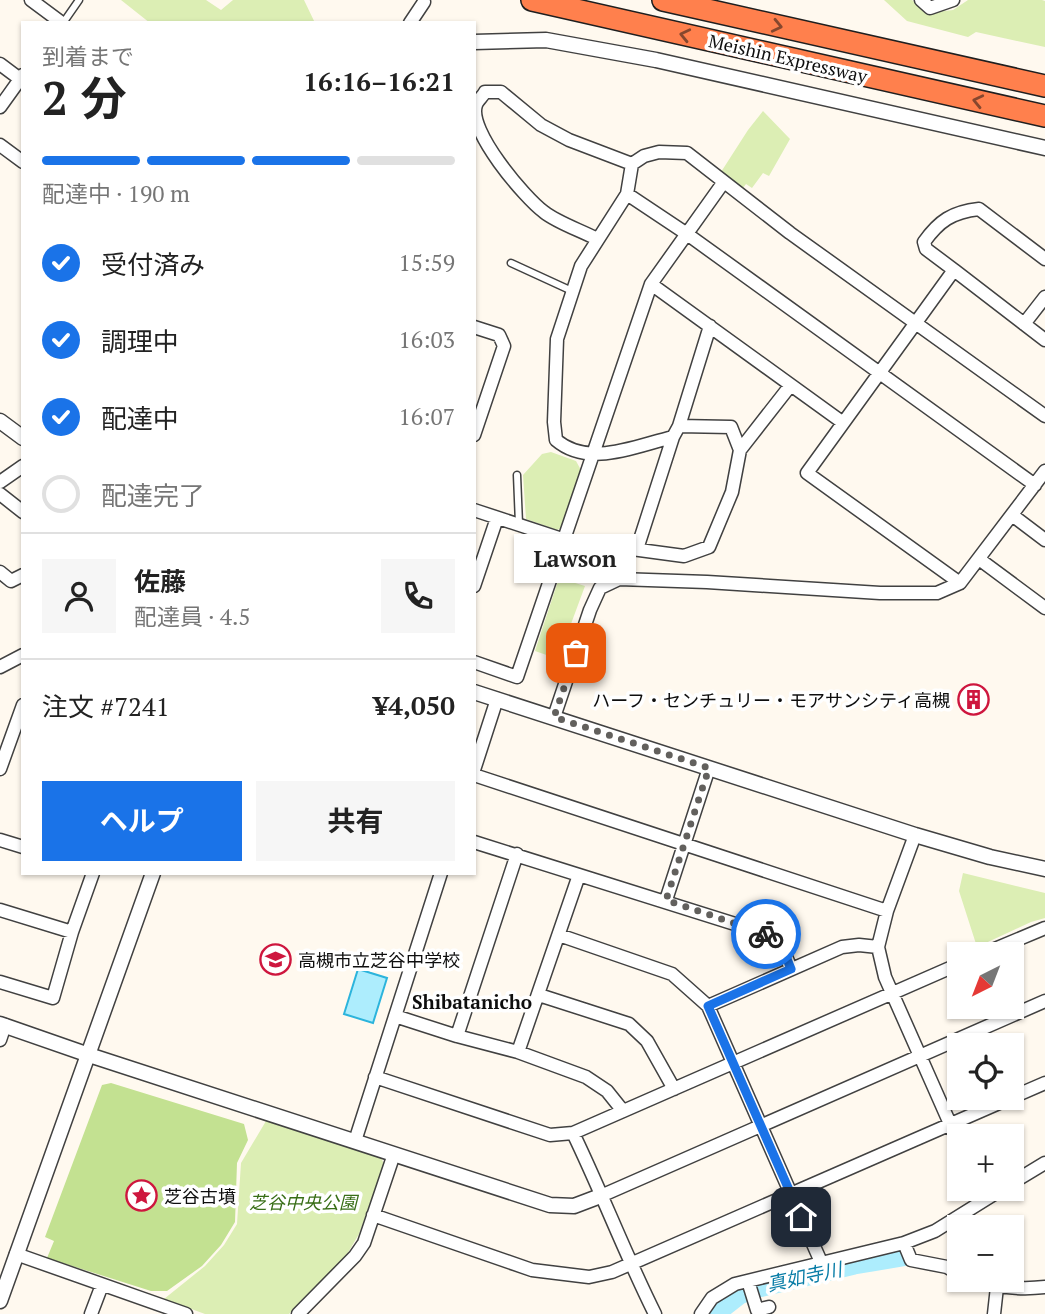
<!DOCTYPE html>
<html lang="ja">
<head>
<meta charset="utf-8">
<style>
	:root { --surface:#fff; --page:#f6f6f6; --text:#222; --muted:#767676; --line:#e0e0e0; --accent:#1a73e8 }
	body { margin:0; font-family:"PT Serif","Noto Sans JP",serif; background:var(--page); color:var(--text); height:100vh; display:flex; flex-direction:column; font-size:26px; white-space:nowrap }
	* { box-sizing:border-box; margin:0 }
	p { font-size:23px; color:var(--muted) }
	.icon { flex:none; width:38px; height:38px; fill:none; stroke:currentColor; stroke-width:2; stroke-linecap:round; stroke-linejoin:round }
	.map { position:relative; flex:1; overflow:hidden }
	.panel { position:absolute; left:21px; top:21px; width:455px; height:854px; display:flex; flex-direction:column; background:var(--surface); border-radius:0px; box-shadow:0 2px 5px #0004 }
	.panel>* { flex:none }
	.needle { width:46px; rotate:222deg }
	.fabs { position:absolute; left:947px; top:942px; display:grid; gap:14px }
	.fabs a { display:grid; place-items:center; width:77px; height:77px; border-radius:0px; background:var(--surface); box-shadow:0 2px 5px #0004; font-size:35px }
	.pin { position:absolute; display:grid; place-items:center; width:60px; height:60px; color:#fff; margin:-30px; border-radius:14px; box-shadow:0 4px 10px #0006 }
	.courier { position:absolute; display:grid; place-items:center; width:70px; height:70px; margin:-35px; border:5px solid #1a73e8; border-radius:50%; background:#fff; color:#222; box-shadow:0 2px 9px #0007 }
	.bubble { position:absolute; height:49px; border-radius:0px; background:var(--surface); box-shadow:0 2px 5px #0004; font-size:23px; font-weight:700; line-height:49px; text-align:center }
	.summary em { font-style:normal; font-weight:700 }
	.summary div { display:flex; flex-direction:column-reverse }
	.summary { display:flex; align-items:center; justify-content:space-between; height:119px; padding:0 21px }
	h1 { font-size:46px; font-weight:700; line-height:52px }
	.bar { display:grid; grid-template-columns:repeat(4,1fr); gap:10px 7px; align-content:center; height:84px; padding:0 21px }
	.bar i { height:9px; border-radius:5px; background:var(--line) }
	.bar .active { background:var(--accent) }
	.bar p { grid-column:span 4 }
	.line { display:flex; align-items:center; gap:18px; padding:0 21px; border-top:2px solid var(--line) }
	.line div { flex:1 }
	.round { display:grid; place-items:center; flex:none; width:74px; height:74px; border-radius:0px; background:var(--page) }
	ol { padding:0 21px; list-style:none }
	li { display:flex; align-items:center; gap:21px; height:77px }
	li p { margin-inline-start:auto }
	li .icon { padding:7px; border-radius:50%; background:var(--accent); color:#fff; stroke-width:4 }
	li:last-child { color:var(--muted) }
	li i { width:38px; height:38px; border:4px solid var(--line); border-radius:50% }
	.button { display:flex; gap:14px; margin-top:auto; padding:14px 21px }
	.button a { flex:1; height:80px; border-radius:0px; background:var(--accent); color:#fff; font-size:28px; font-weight:700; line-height:80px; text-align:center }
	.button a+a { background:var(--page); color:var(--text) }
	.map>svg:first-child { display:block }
	.green { fill:#dceeb4 }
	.forest { fill:#c3e191 }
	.water { fill:#adedfd; stroke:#2cb4dc; stroke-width:2 }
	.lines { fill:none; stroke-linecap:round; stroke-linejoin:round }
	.river { stroke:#adedfd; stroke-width:23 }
	.service-casing { stroke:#414141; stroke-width:9 }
	.minor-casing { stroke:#414141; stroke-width:15 }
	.tertiary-casing { stroke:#414141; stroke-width:17 }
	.motorway-casing { stroke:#1f1f1f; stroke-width:24 }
	.service { stroke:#fff; stroke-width:6 }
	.minor { stroke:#fff; stroke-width:12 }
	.tertiary { stroke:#fff; stroke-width:14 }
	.motorway { stroke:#ff804d; stroke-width:21 }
	.oneway { stroke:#86472e }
	.done { stroke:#62605d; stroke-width:7; stroke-dasharray:0 12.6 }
	.route { stroke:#1a73e8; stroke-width:9 }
	.labels { text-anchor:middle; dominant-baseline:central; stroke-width:7; stroke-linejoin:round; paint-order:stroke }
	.street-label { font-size:18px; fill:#0e0e0e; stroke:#fff }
	.poi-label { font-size:18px; fill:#0e0e0e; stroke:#fff; text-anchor:start }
	.park-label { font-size:18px; font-style:italic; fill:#386e17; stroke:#fff }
	.neighbourhood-label { font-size:19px; font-weight:bold; fill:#0e0e0e; stroke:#fff }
	.water-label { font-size:19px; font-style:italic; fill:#097da7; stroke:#fff }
</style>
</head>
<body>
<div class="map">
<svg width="1045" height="1314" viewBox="0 0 1045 1314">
	<rect width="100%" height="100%" fill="#fff9ef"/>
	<path class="green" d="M121 0H206L221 10 233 0H304L315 23H150Z
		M884 0H912L927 13 953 10 968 0H1042L1045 1V47L976 32 968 37 907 21Z
		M763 111 790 139 769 176 763 173 752 188 746 184 743 188 721 172 748 130Z
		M551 452 576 461 582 472 564 527 557 530 526 519 523 475 542 454Z
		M559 578 585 586 558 659 535 651Z
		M963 873 1045 893V918L1031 922 977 947 959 891Z
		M266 1121 381 1158 384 1164 359 1234 346 1256 289 1314H205L164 1299 205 1266 224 1245 237 1224 241 1163Z"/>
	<path class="forest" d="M111 1083 244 1124 248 1140 237 1163 235 1222 221 1245 202 1266 167 1291H151L47 1258 54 1241 45 1237 102 1085Z"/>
	<path class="water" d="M358 969 387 978 373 1023 344 1014Z"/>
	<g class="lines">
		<path class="river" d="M712 1314 739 1293 754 1287 854 1263 902 1255"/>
		<defs>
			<path id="service" d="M63 23 79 0
				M511 263 572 291
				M517 475 519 524"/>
			<path id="minor" d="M31 0 62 23
				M921 0 930 8 953 0
				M410 23 424 2
				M0 64 20 79
				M0 107 23 75
				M0 145 23 162
				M627 194 581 266 557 339 554 422 556 440C589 468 635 446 673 437L679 426 731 427 740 450
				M597 239C580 230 558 223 544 212 524 197 467 130 476 105 477 101 483 96 485 92H501L541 125 569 140 632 164
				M954 270 926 249 924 242C939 221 952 212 979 209L1045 259
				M651 284 842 422
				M1024 324 1045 297
				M474 327 499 335 504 346 474 435
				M679 426 710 326
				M0 482 23 466
				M1035 485 687 234 627 194 632 164 644 156 659 152 687 153 790 233 1045 416
				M0 494 23 512
				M474 510 565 540 684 556 709 547 732 492 740 450 790 386
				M1012 515 1045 540
				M637 549 673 437
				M979 559 1045 608
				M0 572 11 581 23 575
				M960 583 807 473 954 270 1045 340
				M474 586 497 518
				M474 662 517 677 651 284 723 183
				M0 667 23 655
				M554 717 590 610 600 588 619 579 707 582 880 593H937L960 583 1045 471
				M0 769 23 705
				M474 770 497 699
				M474 775 887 911
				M915 835 887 911 878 947 885 977 959 1144
				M0 840 23 847
				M474 842 770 935 783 949 791 969
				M666 900 709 768
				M0 910 72 932
				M559 935 672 974 708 1006 821 1262
				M983 954 1045 928
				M0 982 53 998 72 932 93 873
				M539 995 629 1024 647 1041 674 1089
				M708 1006 842 947 859 945 878 947
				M395 1016 457 1036 518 1052 586 1077 607 1091 623 1111
				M457 1036 517 854
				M0 1040 5 1025
				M518 1052 579 875
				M375 1077 550 1135 573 1133 959 964
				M573 1133C602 1193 625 1254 655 1314
				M355 1141 441 873
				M1012 1183 1045 1163
				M603 1195 1045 1001
				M373 1215 532 1270 589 1277 612 1272 1045 1083
				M904 1243 911 1260 947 1267 959 1274
				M16 1254 186 1314
				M970 1279C996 1287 1018 1290 1045 1287
				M748 1281 757 1310 769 1307
				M91 1314 102 1285
				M298 1314 355 1256 364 1243 394 1154
				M701 1314 712 1298 735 1284 904 1243 935 1231 1004 1188
				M994 1314 997 1287"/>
			<path id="tertiary" d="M474 42 546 40 656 60 1045 148
				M0 421 23 438
				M474 692 915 835 990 857 1045 869
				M0 1024 89 1055 550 1205 574 1206 603 1195
				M0 1301 153 873"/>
			<path id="motorway" d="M532 0 1045 116
				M663 0 1045 86"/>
		</defs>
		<use href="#service" class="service-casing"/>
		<use href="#minor" class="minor-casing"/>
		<use href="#tertiary" class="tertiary-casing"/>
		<use href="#motorway" class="motorway-casing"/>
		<use href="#service" class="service"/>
		<use href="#minor" class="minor"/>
		<use href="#tertiary" class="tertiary"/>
		<use href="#motorway" class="motorway"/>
	</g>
	<defs><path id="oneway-chevron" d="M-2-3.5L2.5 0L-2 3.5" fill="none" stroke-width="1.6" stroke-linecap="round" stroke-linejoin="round" transform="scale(1.75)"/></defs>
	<g class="oneway">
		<use href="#oneway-chevron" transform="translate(777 26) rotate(13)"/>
		<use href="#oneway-chevron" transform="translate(685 35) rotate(-167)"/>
		<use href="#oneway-chevron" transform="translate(978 101) rotate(-167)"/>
	</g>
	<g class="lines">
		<path class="done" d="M576 653 554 717 709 768 666 900 766 934"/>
		<path class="route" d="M766 934 783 949 791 969 708 1006 801 1217"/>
	</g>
	<defs>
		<symbol id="building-ring" viewBox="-11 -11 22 22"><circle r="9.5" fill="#fff" stroke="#ce163e" stroke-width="1.5"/><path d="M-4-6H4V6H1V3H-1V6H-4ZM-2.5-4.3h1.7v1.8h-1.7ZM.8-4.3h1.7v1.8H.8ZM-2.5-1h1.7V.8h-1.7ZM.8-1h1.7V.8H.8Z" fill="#ce163e"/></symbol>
		<symbol id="school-ring" viewBox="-11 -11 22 22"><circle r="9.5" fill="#fff" stroke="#ce163e" stroke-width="1.5"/><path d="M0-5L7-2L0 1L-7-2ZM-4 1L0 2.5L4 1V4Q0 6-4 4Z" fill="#ce163e"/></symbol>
		<symbol id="sight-ring" viewBox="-11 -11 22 22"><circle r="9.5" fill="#fff" stroke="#ce163e" stroke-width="1.5"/><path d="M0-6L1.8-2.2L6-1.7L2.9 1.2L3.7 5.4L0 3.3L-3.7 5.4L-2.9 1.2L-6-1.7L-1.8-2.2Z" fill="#ce163e"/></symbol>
	</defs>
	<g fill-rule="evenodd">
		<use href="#building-ring" x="956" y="682" width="35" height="35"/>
		<use href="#school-ring" x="258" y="942" width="35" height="35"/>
		<use href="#sight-ring" x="124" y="1178" width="35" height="35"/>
	</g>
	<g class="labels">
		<g class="street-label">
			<text transform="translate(788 58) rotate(13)">Meishin Expressway</text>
		</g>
		<g class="poi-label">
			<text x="950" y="700" text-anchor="end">ハーフ・センチュリー・モアサンシティ高槻</text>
			<text x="298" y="960">高槻市立芝谷中学校</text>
			<text x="164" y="1196">芝谷古墳</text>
		</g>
		<g class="park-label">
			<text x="303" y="1202">芝谷中央公園</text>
		</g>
		<g class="neighbourhood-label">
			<text x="472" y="1001">Shibatanicho</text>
		</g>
		<g class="water-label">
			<text transform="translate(804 1276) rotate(-12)">真如寺川</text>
		</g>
	</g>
</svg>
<div class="fabs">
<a><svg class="needle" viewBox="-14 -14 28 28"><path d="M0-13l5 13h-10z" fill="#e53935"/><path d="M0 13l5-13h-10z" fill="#767676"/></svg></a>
<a><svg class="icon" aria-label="locate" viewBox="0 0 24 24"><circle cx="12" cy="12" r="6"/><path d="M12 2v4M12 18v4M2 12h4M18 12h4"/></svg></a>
<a>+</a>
<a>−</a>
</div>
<div class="pin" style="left:576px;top:653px;background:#ea580c"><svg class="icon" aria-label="bag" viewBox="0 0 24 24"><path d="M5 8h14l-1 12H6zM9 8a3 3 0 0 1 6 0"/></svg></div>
<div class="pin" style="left:801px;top:1217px;background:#1f2937"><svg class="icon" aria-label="home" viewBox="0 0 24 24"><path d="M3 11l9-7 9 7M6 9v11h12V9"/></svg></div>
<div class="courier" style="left:766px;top:934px"><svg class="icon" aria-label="bike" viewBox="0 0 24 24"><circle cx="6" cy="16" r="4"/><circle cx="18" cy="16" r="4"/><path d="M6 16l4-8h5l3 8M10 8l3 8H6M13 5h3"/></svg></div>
<div class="bubble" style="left:514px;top:534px;width:122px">Lawson</div>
<section class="panel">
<div class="summary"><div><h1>2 分</h1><p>到着まで</p></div><em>16:16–16:21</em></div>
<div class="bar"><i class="active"></i><i class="active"></i><i class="active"></i><i></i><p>配達中 · 190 m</p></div>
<ol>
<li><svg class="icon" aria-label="check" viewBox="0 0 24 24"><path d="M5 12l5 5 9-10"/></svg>受付済み<p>15:59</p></li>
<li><svg class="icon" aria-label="check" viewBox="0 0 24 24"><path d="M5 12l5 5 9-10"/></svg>調理中<p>16:03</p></li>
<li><svg class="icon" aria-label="check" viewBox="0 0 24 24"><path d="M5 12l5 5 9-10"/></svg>配達中<p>16:07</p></li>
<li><i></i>配達完了</li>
</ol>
<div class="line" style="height:126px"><a class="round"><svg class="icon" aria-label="person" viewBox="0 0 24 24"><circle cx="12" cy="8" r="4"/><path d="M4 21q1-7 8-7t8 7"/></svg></a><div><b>佐藤</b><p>配達員 · 4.5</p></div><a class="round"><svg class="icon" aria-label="phone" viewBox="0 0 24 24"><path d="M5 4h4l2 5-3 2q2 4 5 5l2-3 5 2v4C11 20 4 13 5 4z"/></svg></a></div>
<div class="line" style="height:91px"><div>注文 #7241</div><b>¥4,050</b></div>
<div class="button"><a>ヘルプ</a><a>共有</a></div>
</section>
</div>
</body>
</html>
